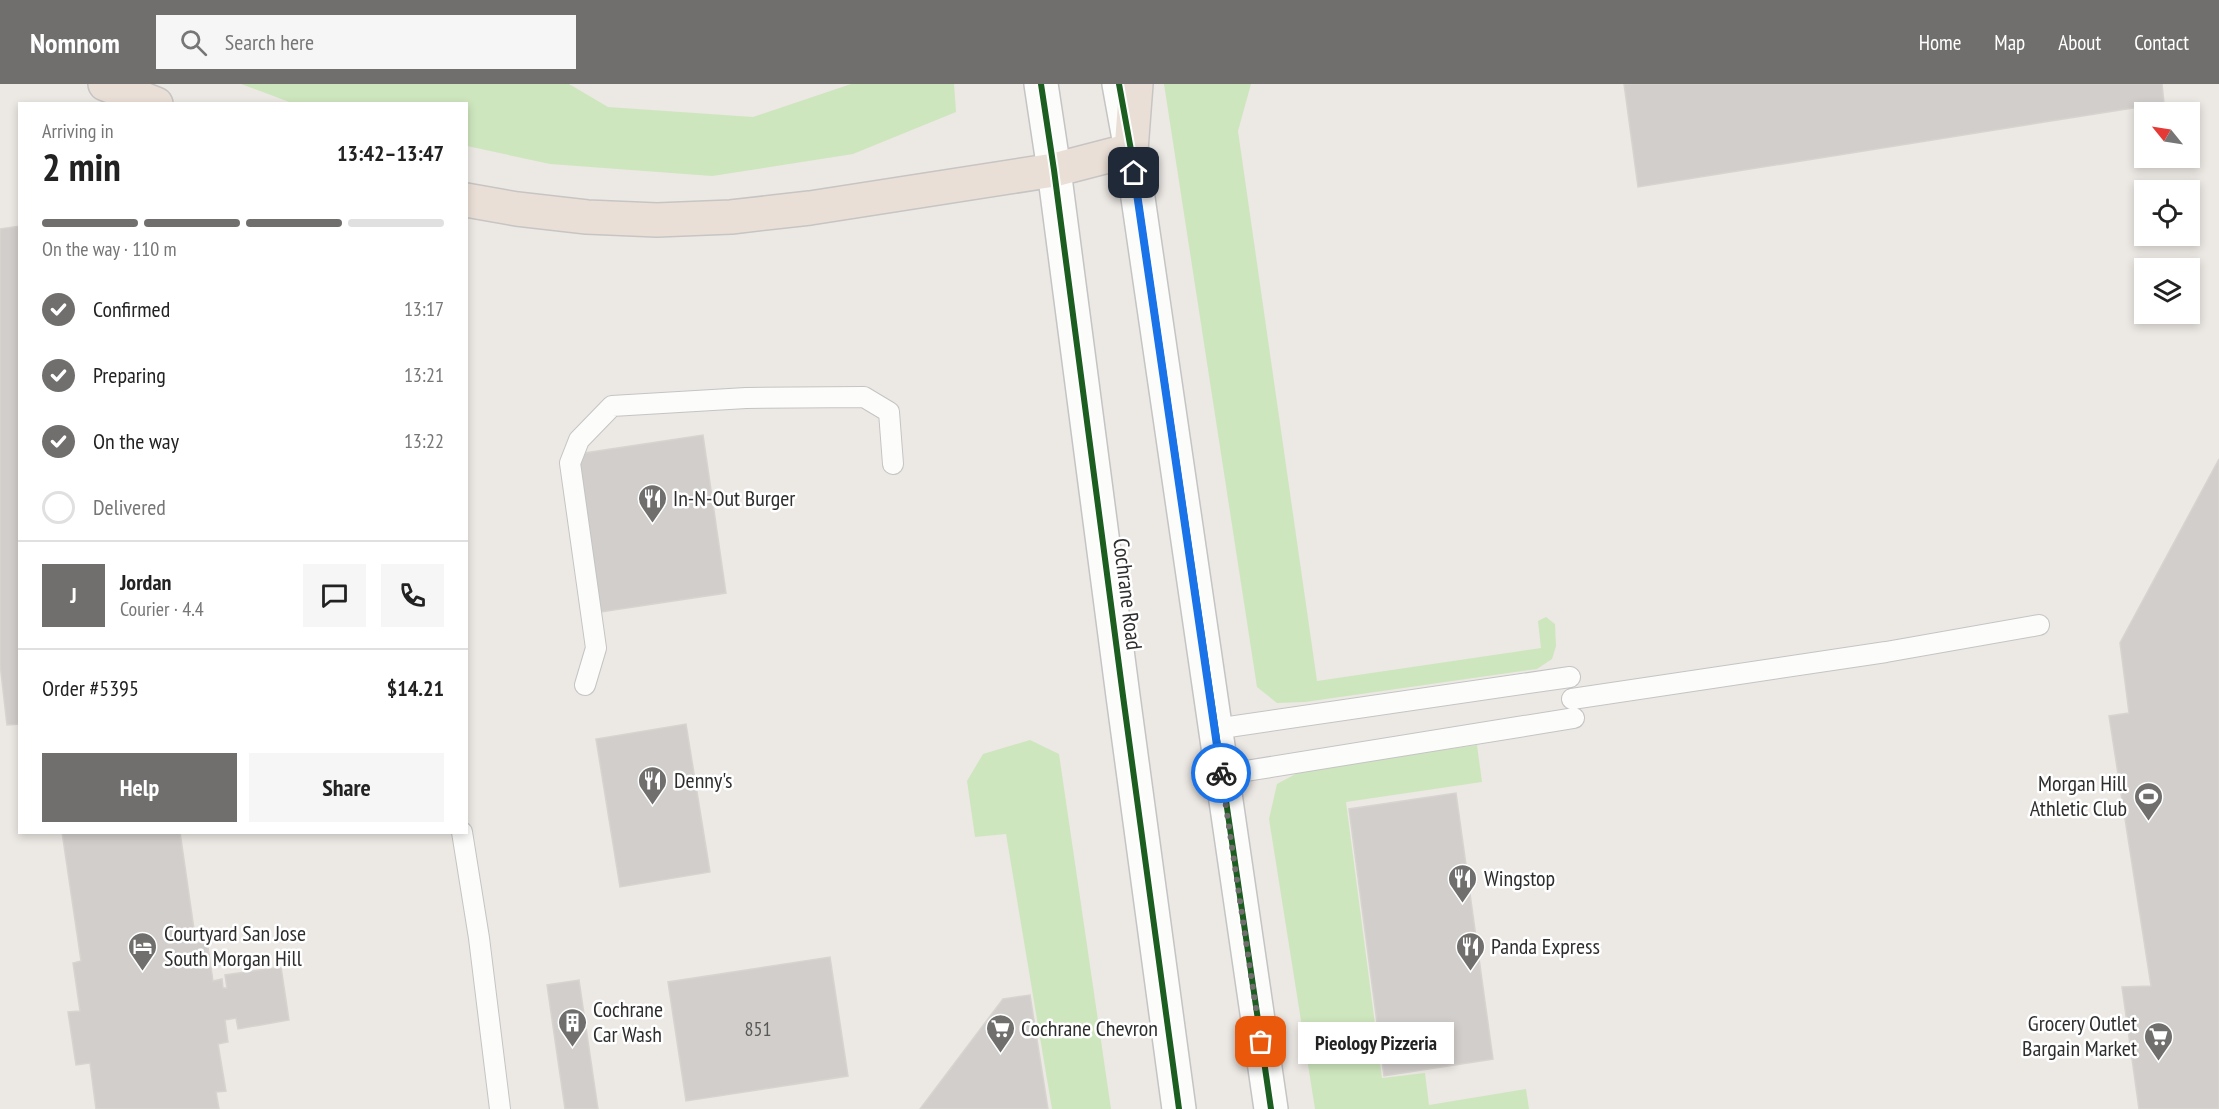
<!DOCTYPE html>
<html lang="en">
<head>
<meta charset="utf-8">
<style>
	:root { --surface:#fff; --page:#f6f6f6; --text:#222; --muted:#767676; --line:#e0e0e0; --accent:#706f6e }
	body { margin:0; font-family:"PT Sans Narrow",sans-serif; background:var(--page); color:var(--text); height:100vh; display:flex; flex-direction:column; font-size:22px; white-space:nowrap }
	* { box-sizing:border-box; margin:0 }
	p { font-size:20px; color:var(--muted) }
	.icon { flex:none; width:33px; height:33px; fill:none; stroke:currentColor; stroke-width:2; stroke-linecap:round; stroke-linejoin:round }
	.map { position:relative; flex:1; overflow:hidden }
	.details { position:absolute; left:18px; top:18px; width:450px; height:732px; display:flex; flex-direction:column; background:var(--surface); border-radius:0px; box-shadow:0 3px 9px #0003 }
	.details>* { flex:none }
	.needle { width:39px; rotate:300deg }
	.buttons { position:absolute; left:2134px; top:18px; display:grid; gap:12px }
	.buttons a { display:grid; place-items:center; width:66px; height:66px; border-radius:0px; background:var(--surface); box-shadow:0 3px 9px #0003; font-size:30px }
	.pin { position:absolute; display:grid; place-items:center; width:51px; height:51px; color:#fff; margin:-26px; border-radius:12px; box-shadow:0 3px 9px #0006 }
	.courier { position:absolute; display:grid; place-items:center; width:60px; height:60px; margin:-30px; border:4px solid #1a73e8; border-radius:50%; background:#fff; color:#222; box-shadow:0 2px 8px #0007 }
	.bubble { position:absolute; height:42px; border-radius:0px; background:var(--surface); box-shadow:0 3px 9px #0003; font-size:20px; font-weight:700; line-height:42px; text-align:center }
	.summary em { font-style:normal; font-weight:700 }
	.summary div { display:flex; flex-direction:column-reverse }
	.summary { display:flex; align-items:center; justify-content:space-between; height:102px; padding:0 24px }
	h1 { font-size:39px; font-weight:700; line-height:45px }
	.bar { display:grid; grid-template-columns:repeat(4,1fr); gap:9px 6px; align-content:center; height:72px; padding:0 24px }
	.bar i { height:8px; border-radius:4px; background:var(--line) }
	.bar .on { background:var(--accent) }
	.bar p { grid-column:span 4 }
	.line { display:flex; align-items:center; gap:15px; padding:0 24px; border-top:2px solid var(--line) }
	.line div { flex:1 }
	.round { display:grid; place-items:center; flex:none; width:63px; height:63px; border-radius:0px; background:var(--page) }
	ol { padding:0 24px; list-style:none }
	li { display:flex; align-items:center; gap:18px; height:66px }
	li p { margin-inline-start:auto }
	li .icon { padding:6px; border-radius:50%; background:var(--accent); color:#fff; stroke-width:4 }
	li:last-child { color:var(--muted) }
	li i { width:33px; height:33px; border:3px solid var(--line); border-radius:50% }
	.cta { display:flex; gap:12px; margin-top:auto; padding:12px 24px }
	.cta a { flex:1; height:69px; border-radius:0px; background:var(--accent); color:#fff; font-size:24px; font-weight:700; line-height:69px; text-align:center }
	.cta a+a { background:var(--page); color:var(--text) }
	header { display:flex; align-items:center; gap:36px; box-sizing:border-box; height:84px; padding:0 30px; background:var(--accent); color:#fff }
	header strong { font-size:28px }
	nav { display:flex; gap:33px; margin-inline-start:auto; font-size:21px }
	.search { width:420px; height:54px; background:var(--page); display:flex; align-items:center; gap:15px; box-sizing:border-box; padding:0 21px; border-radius:0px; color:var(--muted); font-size:22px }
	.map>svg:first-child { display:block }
	.green { fill:#cee6be }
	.building { fill:#d1cecb; stroke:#d7d4d0; stroke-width:1.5 }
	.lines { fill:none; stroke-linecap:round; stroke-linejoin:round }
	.service-casing { stroke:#c5c4c5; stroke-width:22 }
	.secondary-casing { stroke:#c5c4c5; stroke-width:36 }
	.motorway-casing { stroke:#c6c5c4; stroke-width:36 }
	.service { stroke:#fcfcfb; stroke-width:20 }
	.secondary { stroke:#fcfcfb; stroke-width:33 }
	.motorway { stroke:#eadfd6; stroke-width:33 }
	.cycleway-casing { stroke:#fff; stroke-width:10 }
	.cycleway { stroke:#1b5e20; stroke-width:6 }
	.done { stroke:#706f6e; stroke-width:6; stroke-dasharray:0 10.8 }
	.route { stroke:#1a73e8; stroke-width:8 }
	.labels { text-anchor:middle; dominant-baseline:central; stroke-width:5; stroke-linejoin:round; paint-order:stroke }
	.number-label { font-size:20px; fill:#585857 }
	.poi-label { font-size:22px; fill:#2e2e2e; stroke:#fff; text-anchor:start }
	.street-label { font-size:22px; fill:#2e2e2e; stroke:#fff }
</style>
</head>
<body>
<header>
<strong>Nomnom</strong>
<div class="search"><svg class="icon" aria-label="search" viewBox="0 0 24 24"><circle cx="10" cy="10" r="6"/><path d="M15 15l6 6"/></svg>Search here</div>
<nav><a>Home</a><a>Map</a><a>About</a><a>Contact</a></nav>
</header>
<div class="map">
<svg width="2219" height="1025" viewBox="0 0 2219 1025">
	<rect width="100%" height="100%" fill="#ece8e4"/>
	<path class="green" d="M241 0H569L608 23 753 33 851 0H954L956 28 853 70 712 92 550 80 467 62 466 20 292 19Z
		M1164 0H1251L1238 47 1317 597 1541 564 1538 537 1546 533 1555 540 1556 562 1552 575 1537 585 1305 618 1277 619 1257 603Z
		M1030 656 1059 670 1111 1025H1052L1006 750 975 753 967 697 983 670Z
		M1477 661 1482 698 1346 718 1382 994 1425 989 1429 1021 1526 1005 1529 1025H1315L1269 735 1277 700 1303 686Z"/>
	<path class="building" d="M1624 0H2162L2164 19 1638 103Z
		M20 142V640L7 641 0 580V145Z
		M703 351 726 509 601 528 578 370Z
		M2219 375V1025H2139L2122 903 2151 902 2109 632 2129 629 2120 559Z
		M686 640 710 788 620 803 596 655Z
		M1456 709 1493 975 1384 992 1349 725Z
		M62 748H180L196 859 207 857 213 897 222 895 223 904H227L225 891 281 883 289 936 238 945 236 934 225 936 228 958 218 960 226 1007 216 1008 219 1025H96L90 979 76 981 68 928 80 927 73 879 81 877Z
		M830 873 848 992 686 1017 668 898Z
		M579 896 598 1025H565L547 901Z
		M1030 911 1048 1025H920L1003 915Z"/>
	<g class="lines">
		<defs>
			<path id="service" d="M585 601 596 564 570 379 579 356 612 322 746 314 864 313 889 328 893 380
				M1572 615 1886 568 2039 541
				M1215 645 1570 593
				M1221 691 1574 634
				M462 748 479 854 500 1025"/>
			<path id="secondary" d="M1041 0 1054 86 1123 612 1179 1025
				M1119 0 1131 66 1271 1025"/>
			<path id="motorway" d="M105 0 156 20
				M466 116 517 125 587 133 657 136 731 133 810 124 1054 86 1131 66 1136 0"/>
		</defs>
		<use href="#service" class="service-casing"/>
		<use href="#secondary" class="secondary-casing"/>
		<use href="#motorway" class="motorway-casing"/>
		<use href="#service" class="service"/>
		<use href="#secondary" class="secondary"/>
		<use href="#motorway" class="motorway"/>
		<defs>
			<path id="cycleway" d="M1041 0 1054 86 1123 612 1179 1025
				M1119 0 1131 66 1271 1025"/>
		</defs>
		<use href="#cycleway" class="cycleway-casing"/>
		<use href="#cycleway" class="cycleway"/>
	</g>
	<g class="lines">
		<path class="done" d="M1221 689 1261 958"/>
		<path class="route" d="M1134 89 1221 689"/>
	</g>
	<defs>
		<symbol id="restaurant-pin" viewBox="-11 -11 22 30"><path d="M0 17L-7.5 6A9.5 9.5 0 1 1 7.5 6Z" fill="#706f6e" stroke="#fff"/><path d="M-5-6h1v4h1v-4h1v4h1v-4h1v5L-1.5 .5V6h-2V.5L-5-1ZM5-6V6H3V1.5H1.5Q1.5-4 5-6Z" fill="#fff"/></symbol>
		<symbol id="stadium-pin" viewBox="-11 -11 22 30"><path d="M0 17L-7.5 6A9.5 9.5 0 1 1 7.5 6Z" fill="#706f6e" stroke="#fff"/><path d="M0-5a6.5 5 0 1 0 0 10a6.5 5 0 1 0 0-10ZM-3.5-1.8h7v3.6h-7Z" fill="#fff"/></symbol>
		<symbol id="hotel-pin" viewBox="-11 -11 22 30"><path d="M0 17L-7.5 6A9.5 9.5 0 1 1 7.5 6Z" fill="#706f6e" stroke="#fff"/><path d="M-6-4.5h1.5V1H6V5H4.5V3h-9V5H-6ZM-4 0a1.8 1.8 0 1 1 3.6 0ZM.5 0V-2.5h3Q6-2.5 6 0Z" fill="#fff"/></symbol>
		<symbol id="building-pin" viewBox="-11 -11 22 30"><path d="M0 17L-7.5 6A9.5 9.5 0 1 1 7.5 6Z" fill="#706f6e" stroke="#fff"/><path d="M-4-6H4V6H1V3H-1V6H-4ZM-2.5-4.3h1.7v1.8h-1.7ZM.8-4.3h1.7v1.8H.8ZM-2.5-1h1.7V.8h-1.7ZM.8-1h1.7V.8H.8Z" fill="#fff"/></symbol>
		<symbol id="supermarket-pin" viewBox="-11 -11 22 30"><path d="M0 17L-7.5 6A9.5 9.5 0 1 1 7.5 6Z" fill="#706f6e" stroke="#fff"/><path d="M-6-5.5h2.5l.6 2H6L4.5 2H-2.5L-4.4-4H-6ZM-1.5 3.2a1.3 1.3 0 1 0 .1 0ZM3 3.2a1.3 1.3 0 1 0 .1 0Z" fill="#fff"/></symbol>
	</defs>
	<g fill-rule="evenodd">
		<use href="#restaurant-pin" x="636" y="398" width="33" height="45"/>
		<use href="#restaurant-pin" x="636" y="680" width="33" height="45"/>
		<use href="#stadium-pin" x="2132" y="696" width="33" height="45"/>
		<use href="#restaurant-pin" x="1446" y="778" width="33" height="45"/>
		<use href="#hotel-pin" x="126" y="846" width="33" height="45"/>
		<use href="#restaurant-pin" x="1454" y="846" width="33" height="45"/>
		<use href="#building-pin" x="556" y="922" width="33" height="45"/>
		<use href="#supermarket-pin" x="984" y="928" width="33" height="45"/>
		<use href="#supermarket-pin" x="2142" y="936" width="33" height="45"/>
	</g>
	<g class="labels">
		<g class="number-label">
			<text x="758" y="945">851</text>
		</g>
		<g class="poi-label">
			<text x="673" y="414">In-N-Out Burger</text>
			<text x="674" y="696">Denny's</text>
			<text x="2127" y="699" text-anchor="end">Morgan Hill<tspan x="2127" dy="25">Athletic Club</tspan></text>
			<text x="1484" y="794">Wingstop</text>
			<text x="164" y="849">Courtyard San Jose<tspan x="164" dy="25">South Morgan Hill</tspan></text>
			<text x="1491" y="862">Panda Express</text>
			<text x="593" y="925">Cochrane<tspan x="593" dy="25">Car Wash</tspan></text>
			<text x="2137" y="939" text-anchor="end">Grocery Outlet<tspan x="2137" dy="25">Bargain Market</tspan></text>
			<text x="1021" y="944">Cochrane Chevron</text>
		</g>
		<g class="street-label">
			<text transform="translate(1128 510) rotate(83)">Cochrane Road</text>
		</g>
	</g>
</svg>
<div class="buttons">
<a><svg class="needle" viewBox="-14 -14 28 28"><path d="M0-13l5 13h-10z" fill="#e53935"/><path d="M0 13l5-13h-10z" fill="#767676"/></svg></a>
<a><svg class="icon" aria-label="locate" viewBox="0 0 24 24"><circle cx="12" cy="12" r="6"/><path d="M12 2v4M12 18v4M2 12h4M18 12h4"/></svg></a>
<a><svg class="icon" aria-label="layers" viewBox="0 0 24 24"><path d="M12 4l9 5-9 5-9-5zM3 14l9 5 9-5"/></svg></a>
</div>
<div class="pin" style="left:1261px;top:958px;background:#ea580c"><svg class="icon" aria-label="bag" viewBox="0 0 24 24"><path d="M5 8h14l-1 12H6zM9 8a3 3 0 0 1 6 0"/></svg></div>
<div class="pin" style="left:1134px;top:89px;background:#1f2937"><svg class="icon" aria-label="home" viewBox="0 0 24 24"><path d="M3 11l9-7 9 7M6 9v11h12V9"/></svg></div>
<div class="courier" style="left:1221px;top:689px"><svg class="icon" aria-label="bike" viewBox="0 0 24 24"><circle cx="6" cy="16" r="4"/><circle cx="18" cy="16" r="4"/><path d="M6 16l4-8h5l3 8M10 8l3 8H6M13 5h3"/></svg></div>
<div class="bubble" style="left:1298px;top:938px;width:156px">Pieology Pizzeria</div>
<section class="details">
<div class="summary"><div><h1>2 min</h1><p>Arriving in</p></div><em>13:42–13:47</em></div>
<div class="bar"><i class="on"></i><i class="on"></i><i class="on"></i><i></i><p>On the way · 110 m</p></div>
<ol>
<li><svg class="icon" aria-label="check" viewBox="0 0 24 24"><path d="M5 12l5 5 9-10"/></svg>Confirmed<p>13:17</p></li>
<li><svg class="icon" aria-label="check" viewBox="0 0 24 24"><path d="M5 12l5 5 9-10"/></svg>Preparing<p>13:21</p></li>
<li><svg class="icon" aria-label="check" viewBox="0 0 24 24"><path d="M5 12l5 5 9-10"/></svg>On the way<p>13:22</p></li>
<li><i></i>Delivered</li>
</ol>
<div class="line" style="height:108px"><b class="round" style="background:var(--accent);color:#fff">J</b><div><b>Jordan</b><p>Courier · 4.4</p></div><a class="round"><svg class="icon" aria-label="chat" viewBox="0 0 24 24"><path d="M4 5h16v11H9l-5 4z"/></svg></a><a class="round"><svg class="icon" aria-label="phone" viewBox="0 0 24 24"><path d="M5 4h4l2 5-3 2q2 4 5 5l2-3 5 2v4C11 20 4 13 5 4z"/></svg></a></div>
<div class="line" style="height:78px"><div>Order #5395</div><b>$14.21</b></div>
<div class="cta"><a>Help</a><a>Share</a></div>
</section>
</div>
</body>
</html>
